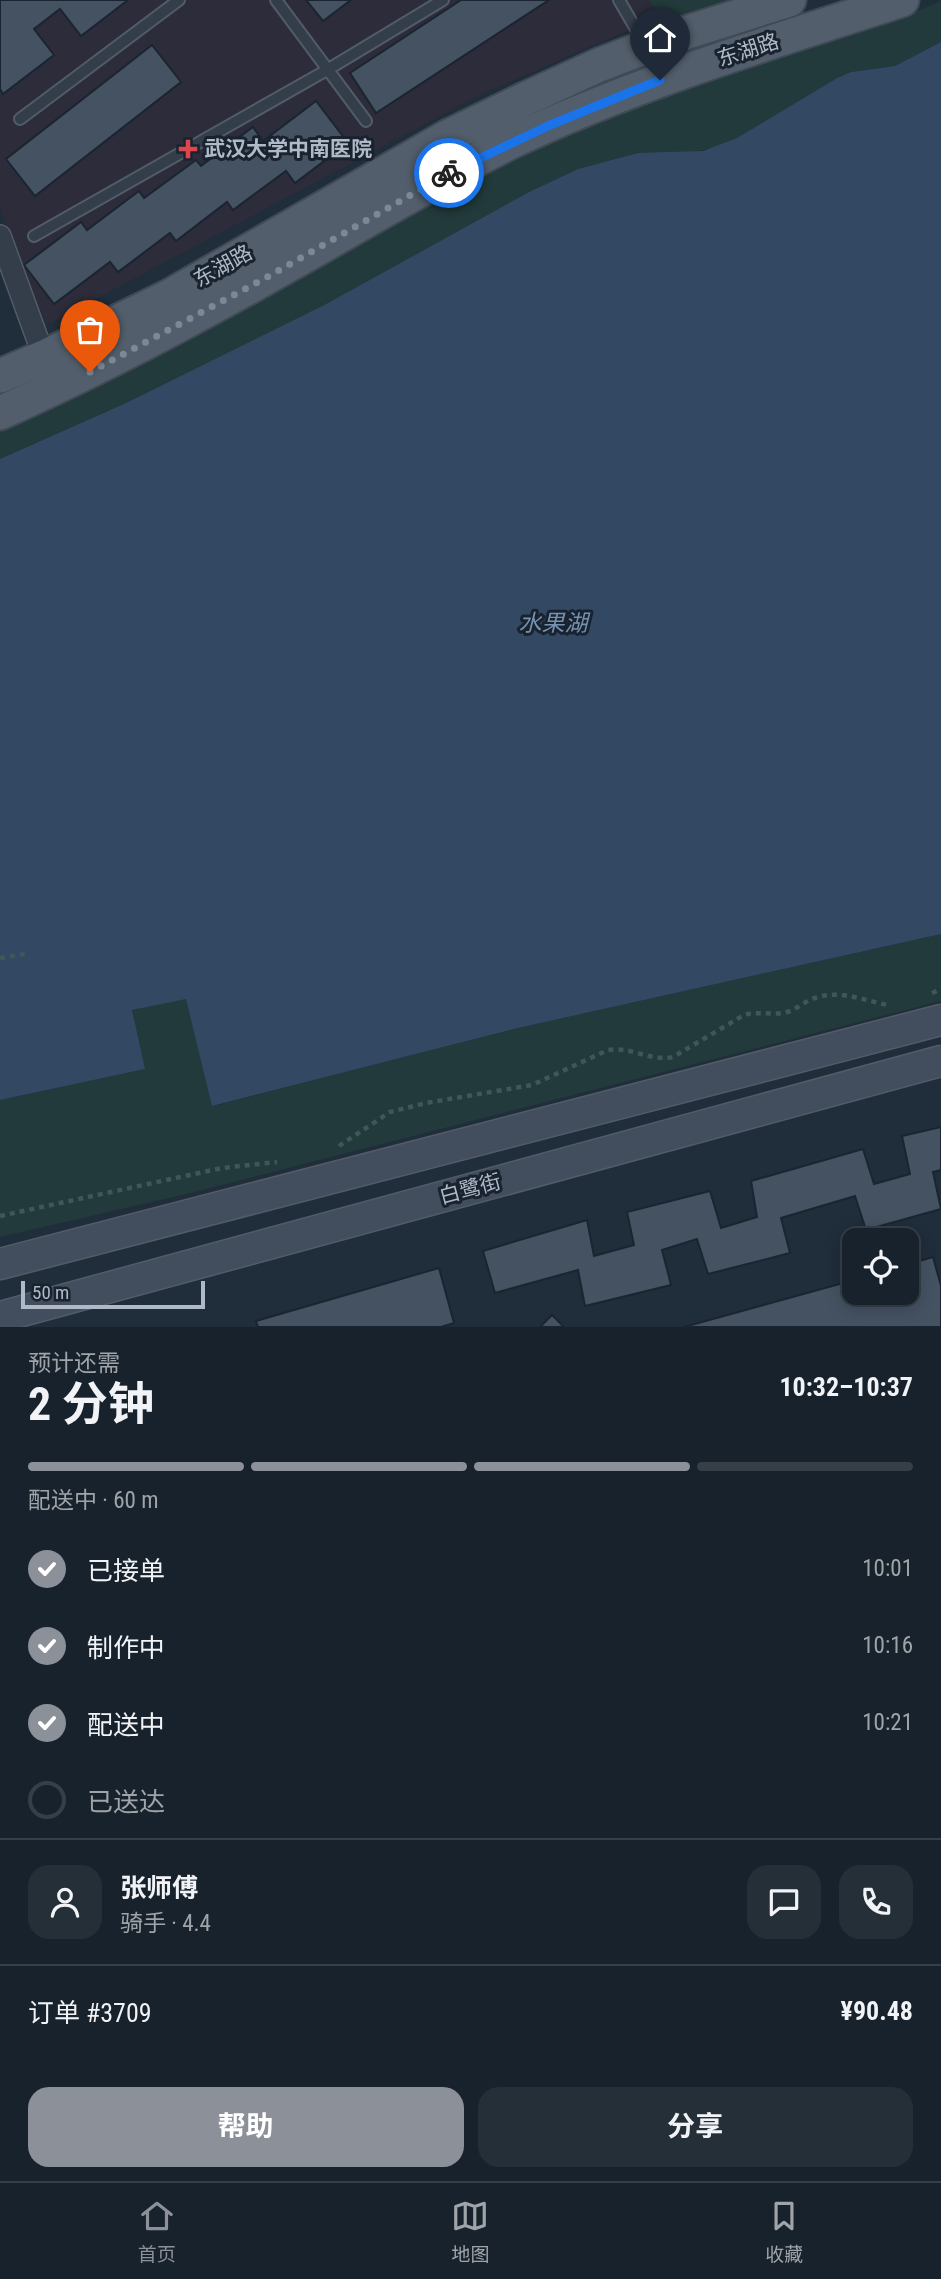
<!DOCTYPE html>
<html lang="zh">
<head>
<meta charset="utf-8">
<style>
	:root { --surface:#18222c; --page:#252f38; --text:#f1f3f6; --muted:#9fa4a9; --line:#363f48; --accent:#8c9099 }
	body { margin:0; font-family:"Roboto Condensed","Noto Sans SC",sans-serif; background:var(--page); color:var(--text); height:100vh; display:flex; flex-direction:column; font-size:26px; white-space:nowrap }
	* { box-sizing:border-box; margin:0 }
	p { font-size:23px; color:var(--muted) }
	.icon { flex:none; width:38px; height:38px; fill:none; stroke:currentColor; stroke-width:2; stroke-linecap:round; stroke-linejoin:round }
	.map { position:relative; height:1327px; overflow:hidden }
	.details { display:flex; flex-direction:column; background:var(--surface); flex:1 }
	.details>* { flex:none }
	.fabs { position:absolute; left:842px; top:1228px; display:grid; gap:14px }
	.fabs a { display:grid; place-items:center; width:77px; height:77px; border-radius:14px; background:var(--surface); box-shadow:0 4px 18px #0003,0 0 0 2px var(--line); font-size:35px }
	.scale { position:absolute; left:21px; bottom:18px; width:184px; box-sizing:border-box; padding-left:7px; border:4px solid #afb9c7; border-top:0; font-size:19px; line-height:24px; white-space:nowrap; color:#afb9c7; -webkit-text-stroke:5px #19232f; paint-order:stroke }
	.pin { position:absolute; display:grid; place-items:center; width:60px; height:60px; color:#fff; margin:-72px -30px; border-radius:50% 50% 50% 0; rotate:-45deg; box-shadow:0 0 7px #0007 }
	.pin .icon { rotate:45deg }
	.courier { position:absolute; display:grid; place-items:center; width:70px; height:70px; margin:-35px; border:5px solid #1a73e8; border-radius:50%; background:#fff; color:#222; box-shadow:0 2px 9px #0007 }
	.head em { font-style:normal; font-weight:700 }
	.head div { display:flex; flex-direction:column-reverse }
	.head { display:flex; align-items:center; justify-content:space-between; height:119px; padding:0 28px }
	h1 { font-size:46px; font-weight:700; line-height:52px }
	.bar { display:grid; grid-template-columns:repeat(4,1fr); gap:10px 7px; align-content:center; height:84px; padding:0 28px }
	.bar i { height:9px; border-radius:5px; background:var(--line) }
	.bar .current { background:var(--accent) }
	.bar p { grid-column:span 4 }
	.line { display:flex; align-items:center; gap:18px; padding:0 28px; border-top:2px solid var(--line) }
	.line div { flex:1 }
	.round { display:grid; place-items:center; flex:none; width:74px; height:74px; border-radius:21px; background:var(--page) }
	ol { padding:0 28px; list-style:none }
	li { display:flex; align-items:center; gap:21px; height:77px }
	li p { margin-inline-start:auto }
	li .icon { padding:7px; border-radius:50%; background:var(--accent); color:#fff; stroke-width:4 }
	li:last-child { color:var(--muted) }
	li i { width:38px; height:38px; border:4px solid var(--line); border-radius:50% }
	.action { display:flex; gap:14px; margin-top:auto; padding:14px 28px }
	.action a { flex:1; height:80px; border-radius:21px; background:var(--accent); color:#fff; font-size:28px; font-weight:700; line-height:80px; text-align:center }
	.action a+a { background:var(--page); color:var(--text) }
	.menu { display:flex; justify-content:space-around; align-items:center; height:98px; border-top:2px solid var(--line); background:var(--surface); font-size:19px; color:var(--muted) }
	.menu a { display:grid; justify-items:center; gap:4px }
	.menu .current { color:var(--accent) }
	.map>svg:first-child { display:block }
	.medical { fill:#2d2c3b }
	.green { fill:#223a3b }
	.water { fill:#334963 }
	.building { fill:#445262; stroke:#1b2531; stroke-width:2 }
	.lines { fill:none; stroke-linecap:round; stroke-linejoin:round }
	.service-casing { stroke:#525c68; stroke-width:14 }
	.minor-casing { stroke:#525c68; stroke-width:24 }
	.secondary-casing { stroke:#525c68; stroke-width:33 }
	.primary-casing { stroke:#404a57; stroke-width:37 }
	.path { stroke:#405759; stroke-width:4.5; stroke-dasharray:5 5; stroke-linecap:butt }
	.service { stroke:#343e4b; stroke-width:10 }
	.minor { stroke:#343e4b; stroke-width:21 }
	.secondary { stroke:#424e5e; stroke-width:30 }
	.primary { stroke:#525e6b; stroke-width:33 }
	.done { stroke:#7d8896; stroke-width:7; stroke-dasharray:0 12.6 }
	.route { stroke:#1a73e8; stroke-width:9 }
	.health-dot { fill:#e0444e; stroke:#19232f; stroke-width:2.5 }
	.labels { text-anchor:middle; dominant-baseline:central; stroke-width:6; stroke-linejoin:round; paint-order:stroke }
	.street-label { font-size:21px; fill:#afb9c7; stroke:#19232f }
	.poi-label { font-size:21px; font-weight:bold; fill:#afb9c7; stroke:#19232f; text-anchor:start }
	.water-label { font-size:23px; font-style:italic; fill:#7591b1; stroke:#19232f }
</style>
</head>
<body>
<div class="map">
<svg width="941" height="1327" viewBox="0 0 941 1327">
	<rect width="100%" height="100%" fill="#202d3a"/>
	<path class="medical" d="M0 0H729L619 34 480 95 43 327 0 208Z"/>
	<path class="green" d="M649 0H729L663 20Z
		M941 1V42L895 66 851 72 837 78 737 138 719 146 690 153H638L578 169 529 192 326 304 126 403 0 459V428L514 155 686 83 912 13Z
		M941 934V1001L191 1193 0 1237V1100L144 1069 132 1010 186 998 213 1106 518 1028Z"/>
	<path class="water" d="M941 42V934L518 1028 212 1106 186 999 132 1010 145 1069 0 1100V459L126 403 326 304 529 192 578 169 638 153 703 151 737 138 837 78 851 72 895 66Z"/>
	<path class="building" d="M0 0H128L81 36 60 9 34 29 54 55 3 94 0 89Z
		M306 0H351L323 21Z
		M461 0H549L376 113 350 73Z
		M152 45 181 82 35 196 6 159Z
		M316 101 348 143 295 183 286 171 233 210 227 202 176 241 170 233 118 272 110 262 54 304 24 265 81 222 87 230 139 191 144 198 196 160 201 166 253 127 263 141Z
		M941 1127V1170L933 1172 941 1209 866 1230 855 1196 781 1218 790 1253 708 1274 697 1239 662 1250 671 1285 585 1306 578 1270 495 1293 483 1251 587 1220 594 1256 634 1245 627 1212 710 1191 721 1228 757 1217 751 1181 863 1149 874 1184 910 1174 902 1136Z
		M933 1257 941 1286V1327H684L854 1280V1293H906V1265Z
		M439 1268 454 1323 441 1327H258L256 1321Z
		M552 1315 564 1327H540Z"/>
	<g class="lines">
		<defs>
			<path id="service" d="M276 0 366 121
				M619 0 644 43
				M20 119 179 0
				M34 236 327 70 443 0"/>
			<path id="minor" d="M0 236 44 357"/>
			<path id="secondary" d="M0 1264 941 1020
				M0 1317 941 1061"/>
			<path id="primary" d="M0 376 44 357 168 297 447 137 525 99 599 65 672 37 789 0
				M0 413C102 368 199 316 296 261 367 221 436 179 509 143 635 83 769 43 902 0"/>
		</defs>
		<use href="#service" class="service-casing"/>
		<use href="#minor" class="minor-casing"/>
		<use href="#secondary" class="secondary-casing"/>
		<use href="#primary" class="primary-casing"/>
		<path class="path" d="M0 958 25 954
			M932 993 941 989
			M339 1146 390 1112 426 1103 532 1085 608 1050C631 1046 650 1062 673 1057L744 1015C757 1011 770 1015 783 1013 796 1011 805 1000 818 997 841 990 866 1001 888 1005
			M0 1216 222 1168 277 1162"/>
		<use href="#service" class="service"/>
		<use href="#minor" class="minor"/>
		<use href="#secondary" class="secondary"/>
		<use href="#primary" class="primary"/>
	</g>
	<g class="lines">
		<path class="done" d="M90 372 271 275 449 173"/>
		<path class="route" d="M449 173 550 125 660 80"/>
	</g>
	<path class="health-dot" d="M184.5 138.5h7v7h7v7h-7v7h-7v-7h-7v-7h7z"/>
	<g class="labels">
		<g class="street-label">
			<text transform="translate(748 50) rotate(-18)">东湖路</text>
			<text transform="translate(223 266) rotate(-29)">东湖路</text>
			<text transform="translate(470 1189) rotate(-15)">白鹭街</text>
		</g>
		<g class="poi-label">
			<text x="204" y="149">武汉大学中南医院</text>
		</g>
		<g class="water-label">
			<text x="553" y="623">水果湖</text>
		</g>
	</g>
</svg>
<div class="fabs">
<a><svg class="icon" aria-label="locate" viewBox="0 0 24 24"><circle cx="12" cy="12" r="6"/><path d="M12 2v4M12 18v4M2 12h4M18 12h4"/></svg></a>
</div>
<div class="scale">50 m</div>
<div class="pin" style="left:90px;top:372px;background:#ea580c"><svg class="icon" aria-label="bag" viewBox="0 0 24 24"><path d="M5 8h14l-1 12H6zM9 8a3 3 0 0 1 6 0"/></svg></div>
<div class="pin" style="left:660px;top:80px;background:#1f2937"><svg class="icon" aria-label="home" viewBox="0 0 24 24"><path d="M3 11l9-7 9 7M6 9v11h12V9"/></svg></div>
<div class="courier" style="left:449px;top:173px"><svg class="icon" aria-label="bike" viewBox="0 0 24 24"><circle cx="6" cy="16" r="4"/><circle cx="18" cy="16" r="4"/><path d="M6 16l4-8h5l3 8M10 8l3 8H6M13 5h3"/></svg></div>
</div>
<section class="details">
<div class="head"><div><h1>2 分钟</h1><p>预计还需</p></div><em>10:32–10:37</em></div>
<div class="bar"><i class="current"></i><i class="current"></i><i class="current"></i><i></i><p>配送中 · 60 m</p></div>
<ol>
<li><svg class="icon" aria-label="check" viewBox="0 0 24 24"><path d="M5 12l5 5 9-10"/></svg>已接单<p>10:01</p></li>
<li><svg class="icon" aria-label="check" viewBox="0 0 24 24"><path d="M5 12l5 5 9-10"/></svg>制作中<p>10:16</p></li>
<li><svg class="icon" aria-label="check" viewBox="0 0 24 24"><path d="M5 12l5 5 9-10"/></svg>配送中<p>10:21</p></li>
<li><i></i>已送达</li>
</ol>
<div class="line" style="height:126px"><a class="round"><svg class="icon" aria-label="person" viewBox="0 0 24 24"><circle cx="12" cy="8" r="4"/><path d="M4 21q1-7 8-7t8 7"/></svg></a><div><b>张师傅</b><p>骑手 · 4.4</p></div><a class="round"><svg class="icon" aria-label="chat" viewBox="0 0 24 24"><path d="M4 5h16v11H9l-5 4z"/></svg></a><a class="round"><svg class="icon" aria-label="phone" viewBox="0 0 24 24"><path d="M5 4h4l2 5-3 2q2 4 5 5l2-3 5 2v4C11 20 4 13 5 4z"/></svg></a></div>
<div class="line" style="height:91px"><div>订单 #3709</div><b>¥90.48</b></div>
<div class="action"><a>帮助</a><a>分享</a></div>
</section>
<nav class="menu">
<a class="current"><svg class="icon" aria-label="home" viewBox="0 0 24 24"><path d="M3 11l9-7 9 7M6 9v11h12V9"/></svg>首页</a>
<a><svg class="icon" aria-label="map" viewBox="0 0 24 24"><path d="M3 6l6-2 6 2 6-2v14l-6 2-6-2-6 2zM9 4v14M15 6v14"/></svg>地图</a>
<a><svg class="icon" aria-label="saved" viewBox="0 0 24 24"><path d="M7 4h10v16l-5-4-5 4z"/></svg>收藏</a>
</nav>
</body>
</html>
